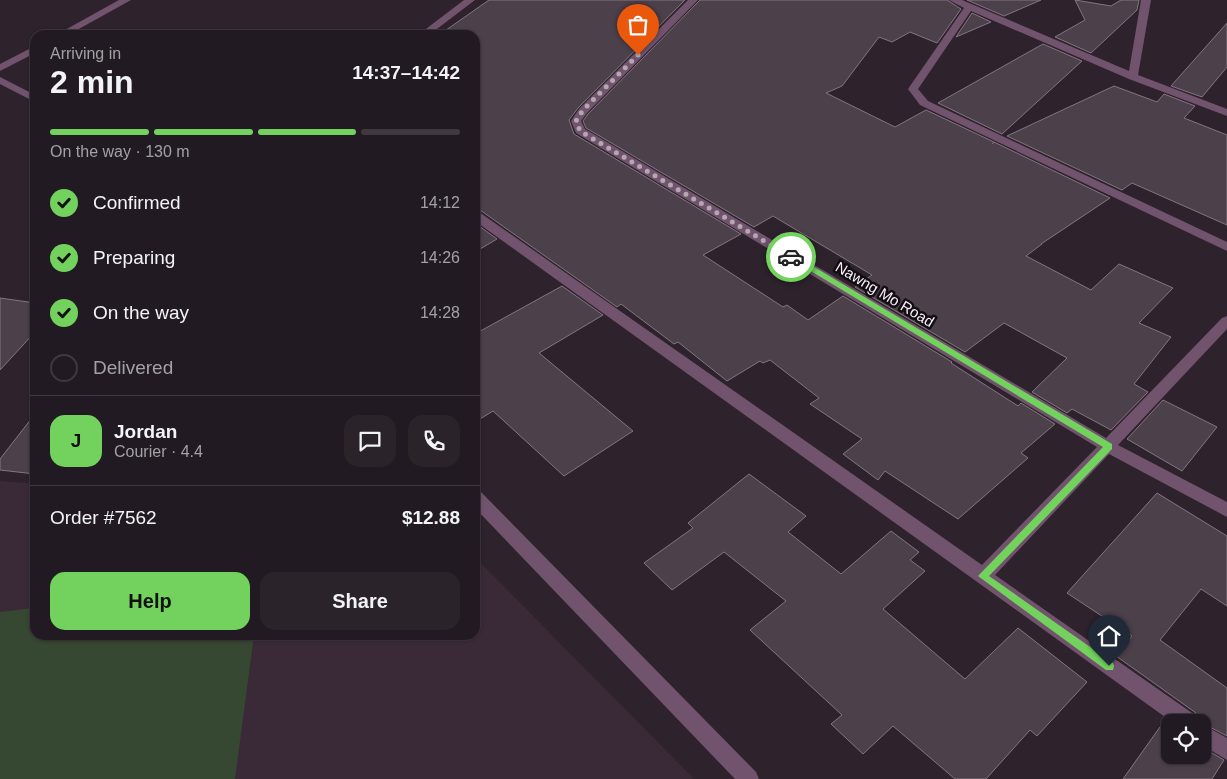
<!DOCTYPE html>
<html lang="en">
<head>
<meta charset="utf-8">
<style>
	:root { --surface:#221a22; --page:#2a232a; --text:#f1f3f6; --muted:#a2a1a5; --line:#3f3840; --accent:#72d25d }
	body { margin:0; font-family:Arial,sans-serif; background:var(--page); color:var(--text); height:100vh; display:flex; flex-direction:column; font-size:19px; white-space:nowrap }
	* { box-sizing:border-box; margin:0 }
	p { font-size:16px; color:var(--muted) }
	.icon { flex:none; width:28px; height:28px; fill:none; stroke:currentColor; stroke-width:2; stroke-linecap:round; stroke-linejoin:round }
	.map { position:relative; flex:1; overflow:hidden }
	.sheet { position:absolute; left:30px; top:30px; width:450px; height:610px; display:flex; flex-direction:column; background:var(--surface); border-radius:15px; box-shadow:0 1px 4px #0004,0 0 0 1px var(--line) }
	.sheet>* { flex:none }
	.fabs { position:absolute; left:1161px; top:714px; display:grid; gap:10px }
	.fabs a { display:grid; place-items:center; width:50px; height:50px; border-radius:10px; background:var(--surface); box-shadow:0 1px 4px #0004,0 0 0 1px var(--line); font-size:25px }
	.pin { position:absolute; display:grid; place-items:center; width:42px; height:42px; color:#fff; margin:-51px -21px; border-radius:50% 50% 50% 0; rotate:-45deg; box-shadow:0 0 5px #0007 }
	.pin .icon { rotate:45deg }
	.courier { position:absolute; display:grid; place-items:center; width:50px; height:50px; margin:-25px; border:4px solid #72d25d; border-radius:50%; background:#fff; color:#222; box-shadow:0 1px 6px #0007 }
	.overview em { font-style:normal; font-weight:600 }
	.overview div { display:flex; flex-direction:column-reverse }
	.overview { display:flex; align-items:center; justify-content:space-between; height:85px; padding:0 20px }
	h1 { font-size:32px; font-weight:600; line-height:38px }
	.bar { display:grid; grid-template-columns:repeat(4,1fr); gap:8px 5px; align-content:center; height:60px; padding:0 20px }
	.bar i { height:6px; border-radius:4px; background:var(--line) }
	.bar .selected { background:var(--accent) }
	.bar p { grid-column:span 4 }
	.line { display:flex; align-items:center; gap:12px; padding:0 20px; border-top:1px solid var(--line) }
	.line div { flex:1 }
	.round { display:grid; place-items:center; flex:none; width:52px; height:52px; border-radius:15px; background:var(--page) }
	ol { padding:0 20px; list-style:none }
	li { display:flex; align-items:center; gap:15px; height:55px }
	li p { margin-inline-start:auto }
	li .icon { padding:5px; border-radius:50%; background:var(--accent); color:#111; stroke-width:4 }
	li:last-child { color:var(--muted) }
	li i { width:28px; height:28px; border:2px solid var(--line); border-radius:50% }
	.action { display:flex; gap:10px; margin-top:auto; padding:10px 20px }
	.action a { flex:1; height:58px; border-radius:15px; background:var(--accent); color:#111; font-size:20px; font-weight:600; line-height:58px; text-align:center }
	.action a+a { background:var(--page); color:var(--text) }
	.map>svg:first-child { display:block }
	.built { fill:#3a2a38 }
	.green { fill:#364732 }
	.building { fill:#4c404a; stroke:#837681 }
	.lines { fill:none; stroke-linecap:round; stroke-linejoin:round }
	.minor { fill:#72536e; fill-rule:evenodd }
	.route { fill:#72d25d }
	.done { stroke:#b1a8b0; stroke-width:5; stroke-dasharray:0 9 }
	.labels { text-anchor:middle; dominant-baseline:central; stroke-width:5; stroke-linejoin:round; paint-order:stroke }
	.street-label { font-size:15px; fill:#f7f0f6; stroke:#130e13 }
</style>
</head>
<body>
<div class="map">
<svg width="1227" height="779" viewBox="0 0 1227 779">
	<rect width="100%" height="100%" fill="#2e232d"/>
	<path class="built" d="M0 481 35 484V635H475V557L694 779H0Z"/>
	<path class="green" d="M35 608V635H254L235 779H0V612Z"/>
	<path class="building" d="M489 0H685L578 108 569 120 574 134 741 234 703 255 783 307 787 305 808 320 843 296 952 362 951 363 1018 406 1021 403 1055 424 1021 453 1028 458 958 519 885 471 878 480 843 454 862 439 810 404 819 398 770 360 763 363 760 361 727 381 678 342 674 344 621 304 617 307 480 210 475 209V35H439Z
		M700 0H947L961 9 937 43 910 32 892 42 879 37 842 86 826 93 895 127 926 110 994 142 992 144 994 142 1110 198 1041 244H1042L1026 256 1091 290 1119 264 1173 288 1139 323 1171 337 1134 384 1148 392 1111 430 1072 409 1067 413 1032 392 1067 358 1004 323 965 352 855 287 872 275 773 216 754 227 586 128 583 121 588 114Z
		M967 0H1041L1004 16Z
		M1075 0 1111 6 1121 0H1139L1137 10 1091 53 1055 37 1085 20Z
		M972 13 991 22 956 37Z
		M1227 23V67L1202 97 1171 86Z
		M1043 44 1082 61 1002 134 938 103Z
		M1114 86 1157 102 1164 94 1195 106 1184 118 1227 135V225L1132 183 1122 190 1007 136Z
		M475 223 497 239 475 252Z
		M562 286 603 315 539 353 633 431 564 476 493 411 475 422V334Z
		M0 298 35 303V332L0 370Z
		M1163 400 1217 427 1182 471 1127 439Z
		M35 414V474L0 470V459Z
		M749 474 806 516 788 532 841 574 891 531 919 552 910 560 925 571 883 609 965 679 1018 628 1087 682 1037 736 1030 730 986 779H955L893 726 863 754 831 724 842 715 750 630 786 601 724 552 672 590 644 563 693 528 688 523Z
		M1157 493 1227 536V606L1201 589 1160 640 1227 688V736L1200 722 1196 713 1116 656 1132 636 1067 593Z
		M1165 720 1170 723V755H1202V747L1224 760 1212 779H1123Z"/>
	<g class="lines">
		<path class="minor" d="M119 0H131L68 35H56Z
			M464 0H475L429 35H418Z
			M688 0H698L587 113 581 121 585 129 1106 438 1222 318 1227 316V329L1118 445 1227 502V517L1109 454 995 575 1195 715 1198 722H1172L475 221V211L479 212 982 565 1097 447 576 133 571 121 579 109Z
			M949 0H962L1129 71 1141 0H1151L1138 75 1227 109V116L1129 79 971 11 918 89 928 101 1227 242V251L920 105 908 89 964 8Z
			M35 46V53L0 71V64Z
			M0 77 35 95V102L0 84Z
			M475 490 481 492 756 772 759 779H735L475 508Z
			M1202 724 1227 738V760L1202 745Z"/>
	</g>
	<path class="route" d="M789 255H794L1112 444V449L989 576 1113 663 1114 666 1113 670H1106L978 576 1103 447 789 258Z"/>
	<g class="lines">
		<path class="done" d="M638 55 583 110 576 121 580 131 791 257"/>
	</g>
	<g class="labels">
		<g class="street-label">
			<text transform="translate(885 294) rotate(31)">Nawng Mo Road</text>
		</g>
	</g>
</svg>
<div class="fabs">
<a><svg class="icon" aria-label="locate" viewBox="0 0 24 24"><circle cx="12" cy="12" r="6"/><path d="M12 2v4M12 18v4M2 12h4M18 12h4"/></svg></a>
</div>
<div class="pin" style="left:638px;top:55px;background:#ea580c"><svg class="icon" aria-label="bag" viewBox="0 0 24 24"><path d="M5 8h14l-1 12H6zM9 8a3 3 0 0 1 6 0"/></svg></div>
<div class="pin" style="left:1109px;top:666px;background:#1f2937"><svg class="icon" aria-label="home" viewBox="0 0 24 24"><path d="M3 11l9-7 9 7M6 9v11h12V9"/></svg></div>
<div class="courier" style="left:791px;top:257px"><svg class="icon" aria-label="car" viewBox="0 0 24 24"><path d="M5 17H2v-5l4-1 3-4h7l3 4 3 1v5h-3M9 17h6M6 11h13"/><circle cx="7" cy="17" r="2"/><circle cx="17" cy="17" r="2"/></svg></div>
<section class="sheet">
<div class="overview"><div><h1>2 min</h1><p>Arriving in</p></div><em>14:37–14:42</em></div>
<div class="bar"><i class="selected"></i><i class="selected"></i><i class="selected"></i><i></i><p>On the way · 130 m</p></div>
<ol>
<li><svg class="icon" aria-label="check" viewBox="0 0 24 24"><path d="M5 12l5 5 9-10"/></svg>Confirmed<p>14:12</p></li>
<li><svg class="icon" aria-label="check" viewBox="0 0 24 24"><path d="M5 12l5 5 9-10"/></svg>Preparing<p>14:26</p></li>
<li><svg class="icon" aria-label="check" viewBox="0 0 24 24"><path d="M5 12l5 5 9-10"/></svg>On the way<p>14:28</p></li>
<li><i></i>Delivered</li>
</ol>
<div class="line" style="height:90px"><b class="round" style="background:var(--accent);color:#111">J</b><div><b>Jordan</b><p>Courier · 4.4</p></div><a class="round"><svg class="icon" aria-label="chat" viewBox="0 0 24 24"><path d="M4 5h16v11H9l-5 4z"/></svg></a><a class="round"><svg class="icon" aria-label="phone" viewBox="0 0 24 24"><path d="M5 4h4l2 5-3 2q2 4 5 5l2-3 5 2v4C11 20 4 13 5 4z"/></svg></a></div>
<div class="line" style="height:65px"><div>Order #7562</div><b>$12.88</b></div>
<div class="action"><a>Help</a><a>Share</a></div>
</section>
</div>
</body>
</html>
